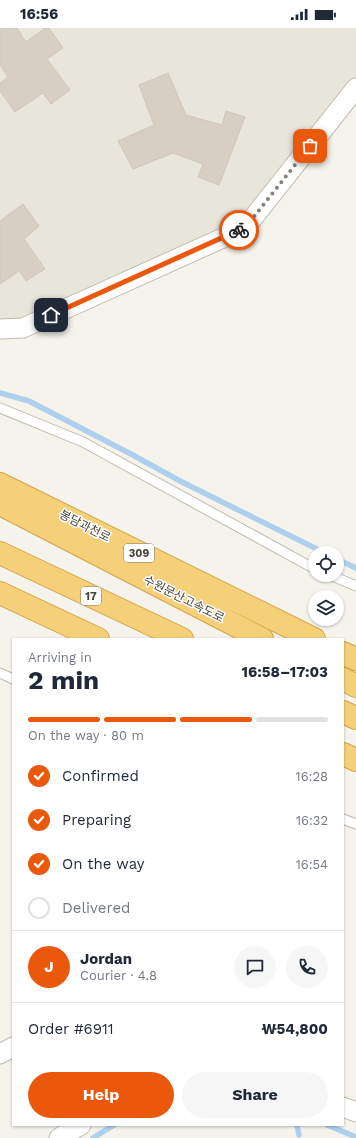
<!DOCTYPE html>
<html lang="en">
<head>
<meta charset="utf-8">
<style>
	:root { --surface:#fff; --page:#f6f6f7; --text:#1f2937; --muted:#747a83; --line:#e0e1e3; --accent:#ea580c }
	body { margin:0; font-family:"Work Sans","Noto Sans KR",sans-serif; background:var(--page); color:var(--text); height:100vh; display:flex; flex-direction:column; font-size:15px; white-space:nowrap }
	* { box-sizing:border-box; margin:0 }
	p { font-size:13px; color:var(--muted) }
	.icon { flex:none; width:22px; height:22px; fill:none; stroke:currentColor; stroke-width:2; stroke-linecap:round; stroke-linejoin:round }
	.map { position:relative; flex:1; overflow:hidden }
	.drawer { position:absolute; left:12px; top:610px; width:332px; height:488px; display:flex; flex-direction:column; background:var(--surface); border-radius:0px; box-shadow:0 1px 3px #0004 }
	.drawer>* { flex:none }
	.buttons { position:absolute; left:308px; top:518px; display:grid; gap:8px }
	.buttons a { display:grid; place-items:center; width:36px; height:36px; border-radius:50%; background:var(--surface); box-shadow:0 1px 3px #0004; font-size:20px }
	.pin { position:absolute; display:grid; place-items:center; width:34px; height:34px; color:#fff; margin:-17px; border-radius:8px; box-shadow:0 2px 6px #0006 }
	.courier { position:absolute; display:grid; place-items:center; width:40px; height:40px; margin:-20px; border:3px solid #ea580c; border-radius:50%; background:#fff; color:#222; box-shadow:0 1px 5px #0007 }
	.summary em { font-style:normal; font-weight:700 }
	.summary div { display:flex; flex-direction:column-reverse }
	.summary { display:flex; align-items:center; justify-content:space-between; height:68px; padding:0 16px }
	h1 { font-size:26px; font-weight:700; line-height:30px }
	.bar { display:grid; grid-template-columns:repeat(4,1fr); gap:6px 4px; align-content:center; height:48px; padding:0 16px }
	.bar i { height:5px; border-radius:3px; background:var(--line) }
	.bar .active { background:var(--accent) }
	.bar p { grid-column:span 4 }
	.line { display:flex; align-items:center; gap:10px; padding:0 16px; border-top:1px solid var(--line) }
	.line div { flex:1 }
	.round { display:grid; place-items:center; flex:none; width:42px; height:42px; border-radius:21px; background:var(--page) }
	ol { padding:0 16px; list-style:none }
	li { display:flex; align-items:center; gap:12px; height:44px }
	li p { margin-inline-start:auto }
	li .icon { padding:4px; border-radius:50%; background:var(--accent); color:#fff; stroke-width:4 }
	li:last-child { color:var(--muted) }
	li i { width:22px; height:22px; border:2px solid var(--line); border-radius:50% }
	.button { display:flex; gap:8px; margin-top:auto; padding:8px 16px }
	.button a { flex:1; height:46px; border-radius:24px; background:var(--accent); color:#fff; font-size:16px; font-weight:700; line-height:46px; text-align:center }
	.button a+a { background:var(--page); color:var(--text) }
	.status { display:flex; justify-content:space-between; align-items:center; height:28px; padding:0 20px; background:var(--surface); direction:ltr }
	.status svg { height:11px; fill:currentColor }
	.map>svg:first-child { display:block }
	.residential { fill:#e8e5db }
	.lines { fill:none; stroke-linecap:round; stroke-linejoin:round }
	.stream { stroke:#aed0ec; stroke-width:5.5 }
	.building { fill:#d6cfc2; stroke:#d0c7b6 }
	.lane-casing { stroke:#c0bbaf; stroke-width:11 }
	.street-casing { stroke:#c0bbaf; stroke-width:21 }
	.highway-casing { stroke:#d3a648; stroke-width:24 }
	.lane { stroke:#fff; stroke-width:9 }
	.street { stroke:#fff; stroke-width:19 }
	.highway { stroke:#f4d078; stroke-width:22 }
	.done { stroke:#858178; stroke-width:4; stroke-dasharray:0 7.2 }
	.route { stroke:#ea580c; stroke-width:5 }
	.labels { text-anchor:middle; dominant-baseline:central; stroke-width:3; stroke-linejoin:round; paint-order:stroke }
	.shield { fill:#fff; stroke:#807c75; stroke-width:1 }
	.shield-label { font-size:11px; font-weight:bold; fill:#49443a }
	.street-label { font-size:12px; fill:#49443a; stroke:#fff }
</style>
</head>
<body>
<div class="status"><b>16:56</b><svg viewBox="0 0 49 12"><path d="M0 12V9h3v3zM5 12V6h3v6zM10 12V3h3v9zM15 12V0h3v12zM26 1h20v11H26zM47 4h2v5h-2z"/></svg></div>
<div class="map">
<svg width="356" height="1110" viewBox="0 0 356 1110">
	<rect width="100%" height="100%" fill="#f5f3ec"/>
	<path class="residential" d="M0 0H356V60L245 200 0 301Z"/>
	<g class="lines">
		<path class="stream" d="M0 365 29 373 129 425 182 454 325 525
			M337 531 356 540
			M297 1097 299 1107
			M327 1097 356 1109
			M93 1110 114 1097"/>
	</g>
	<path class="building" d="M0 0H17L26 14 45 0H49L63 20 47 31 70 62 51 76 43 65 15 84 0 63V55L8 49 0 37Z
		M168 45 186 87 222 97 226 83 245 89 219 157 198 149 203 136 173 125 133 141 118 113 154 97 139 57Z
		M23 176 39 198 24 211 45 241 26 253 19 243 0 256V193Z"/>
	<g class="lines">
		<defs>
			<path id="lane" d="M0 380 83 414 315 541
				M330 547 356 558
				M0 645 13 651
				M343 791 356 796"/>
			<path id="street" d="M0 301 23 300 245 200 356 60
				M0 1026 13 1019
				M343 1079 356 1084
				M59 1110 81 1097"/>
			<path id="highway" d="M0 456 314 611
				M0 476 262 611
				M0 525 182 611
				M0 565 98 611
				M343 625 356 631
				M343 651 356 658
				M343 684 356 690
				M343 726 356 732"/>
		</defs>
		<use href="#lane" class="lane-casing"/>
		<use href="#street" class="street-casing"/>
		<use href="#highway" class="highway-casing"/>
		<use href="#lane" class="lane"/>
		<use href="#street" class="street"/>
		<use href="#highway" class="highway"/>
	</g>
	<g class="lines">
		<path class="done" d="M239 202 245 200 310 118"/>
		<path class="route" d="M51 287 239 202"/>
	</g>
	<g class="labels">
		<g class="shield">
			<rect x="124" y="516" width="30" height="18" rx="3"/>
			<rect x="81" y="559" width="20" height="18" rx="3"/>
		</g>
		<g class="shield-label">
			<text x="139" y="525">309</text>
			<text x="91" y="568">17</text>
		</g>
		<g class="street-label">
			<text transform="translate(85 498) rotate(27)">봉담과천로</text>
			<text transform="translate(184 571) rotate(27)">수원문산고속도로</text>
		</g>
	</g>
</svg>
<div class="buttons">
<a><svg class="icon" aria-label="locate" viewBox="0 0 24 24"><circle cx="12" cy="12" r="6"/><path d="M12 2v4M12 18v4M2 12h4M18 12h4"/></svg></a>
<a><svg class="icon" aria-label="layers" viewBox="0 0 24 24"><path d="M12 4l9 5-9 5-9-5zM3 14l9 5 9-5"/></svg></a>
</div>
<div class="pin" style="left:310px;top:118px;background:#ea580c"><svg class="icon" aria-label="bag" viewBox="0 0 24 24"><path d="M5 8h14l-1 12H6zM9 8a3 3 0 0 1 6 0"/></svg></div>
<div class="pin" style="left:51px;top:287px;background:#1f2937"><svg class="icon" aria-label="home" viewBox="0 0 24 24"><path d="M3 11l9-7 9 7M6 9v11h12V9"/></svg></div>
<div class="courier" style="left:239px;top:202px"><svg class="icon" aria-label="bike" viewBox="0 0 24 24"><circle cx="6" cy="16" r="4"/><circle cx="18" cy="16" r="4"/><path d="M6 16l4-8h5l3 8M10 8l3 8H6M13 5h3"/></svg></div>
<section class="drawer">
<div class="summary"><div><h1>2 min</h1><p>Arriving in</p></div><em>16:58–17:03</em></div>
<div class="bar"><i class="active"></i><i class="active"></i><i class="active"></i><i></i><p>On the way · 80 m</p></div>
<ol>
<li><svg class="icon" aria-label="check" viewBox="0 0 24 24"><path d="M5 12l5 5 9-10"/></svg>Confirmed<p>16:28</p></li>
<li><svg class="icon" aria-label="check" viewBox="0 0 24 24"><path d="M5 12l5 5 9-10"/></svg>Preparing<p>16:32</p></li>
<li><svg class="icon" aria-label="check" viewBox="0 0 24 24"><path d="M5 12l5 5 9-10"/></svg>On the way<p>16:54</p></li>
<li><i></i>Delivered</li>
</ol>
<div class="line" style="height:72px"><b class="round" style="background:var(--accent);color:#fff">J</b><div><b>Jordan</b><p>Courier · 4.8</p></div><a class="round"><svg class="icon" aria-label="chat" viewBox="0 0 24 24"><path d="M4 5h16v11H9l-5 4z"/></svg></a><a class="round"><svg class="icon" aria-label="phone" viewBox="0 0 24 24"><path d="M5 4h4l2 5-3 2q2 4 5 5l2-3 5 2v4C11 20 4 13 5 4z"/></svg></a></div>
<div class="line" style="height:52px"><div>Order #6911</div><b>₩54,800</b></div>
<div class="button"><a>Help</a><a>Share</a></div>
</section>
</div>
</body>
</html>
